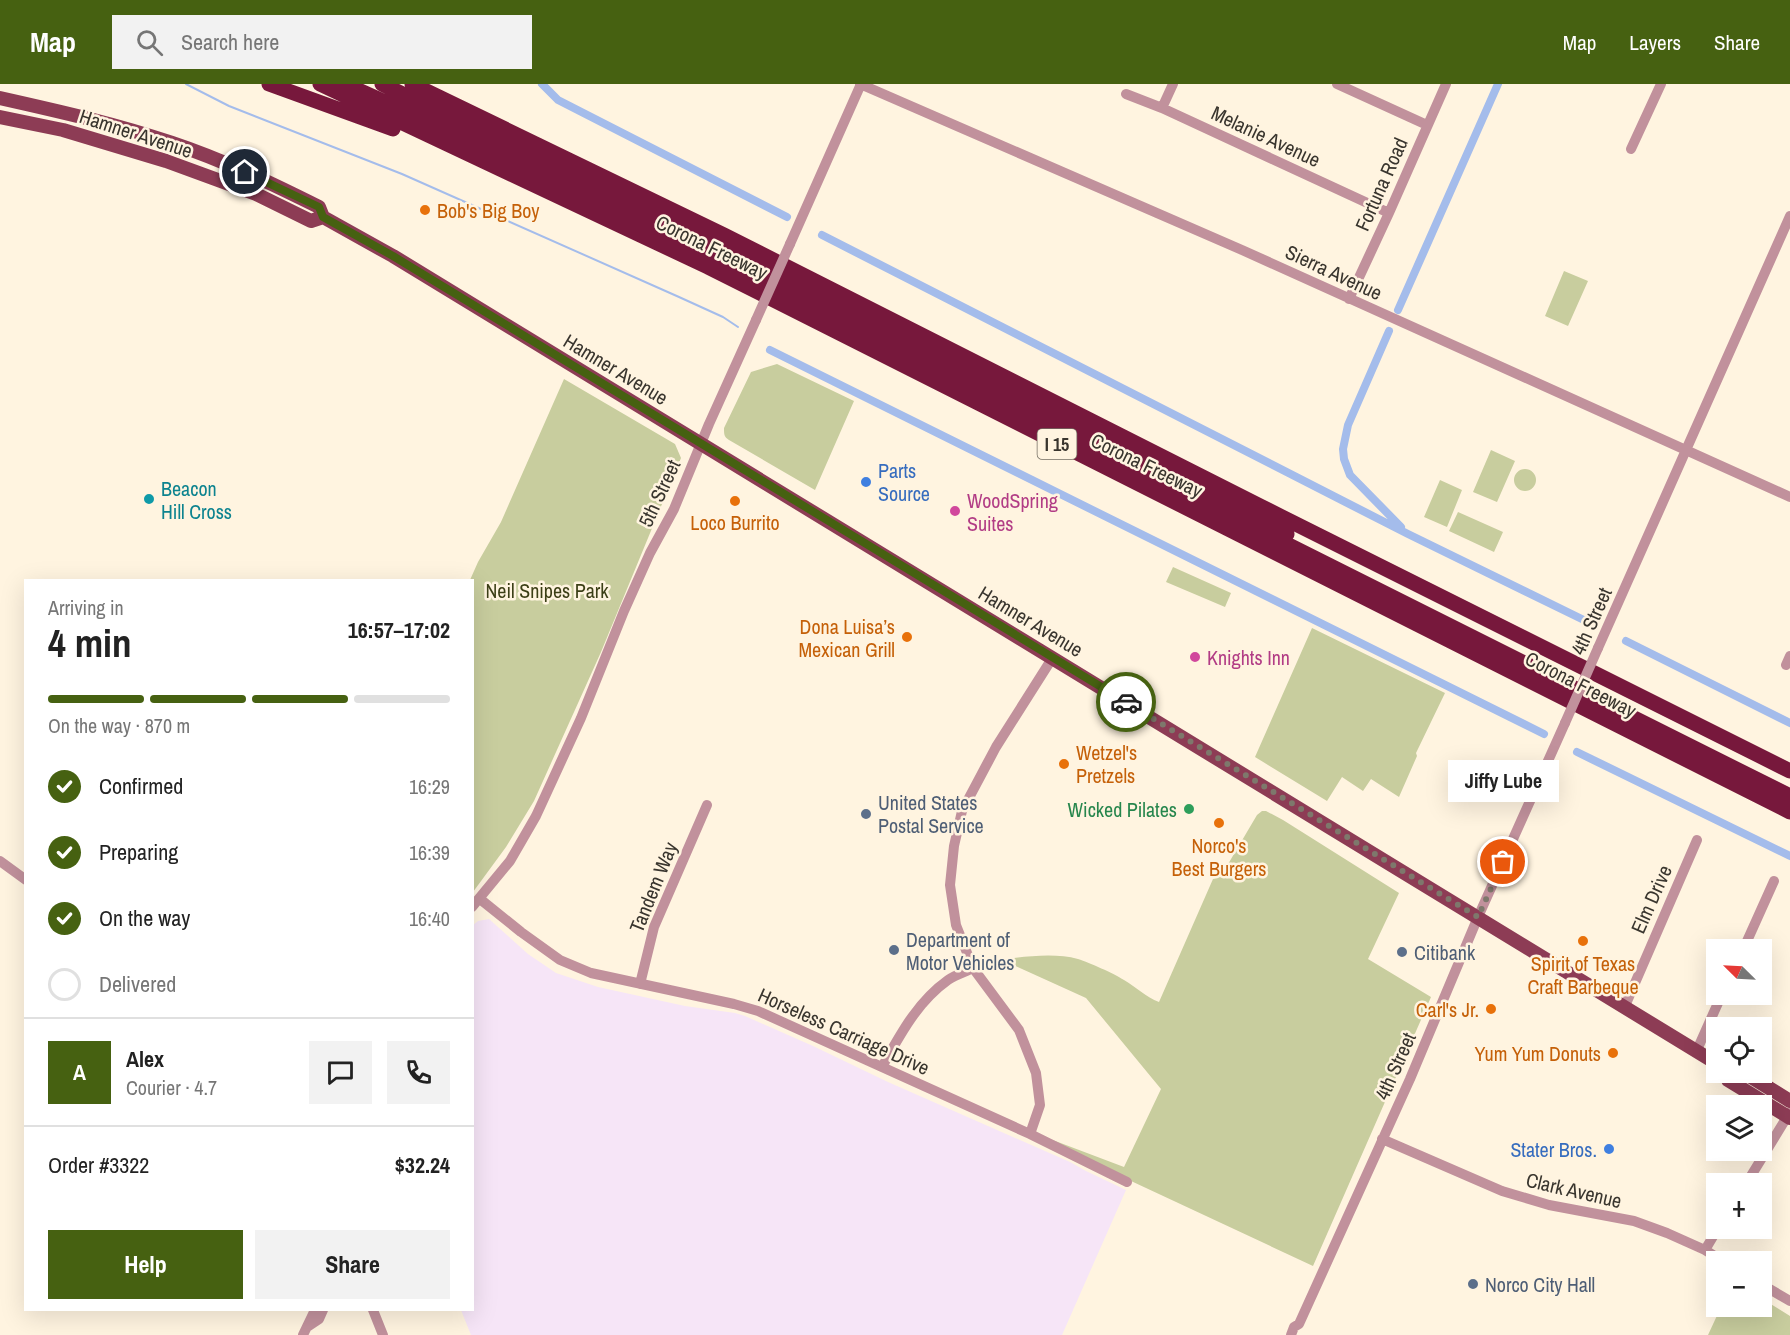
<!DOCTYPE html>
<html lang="en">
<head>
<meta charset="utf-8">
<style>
	:root { --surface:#fff; --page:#f2f2f2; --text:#222; --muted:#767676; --line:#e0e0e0; --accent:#466111 }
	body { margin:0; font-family:"Archivo Narrow",sans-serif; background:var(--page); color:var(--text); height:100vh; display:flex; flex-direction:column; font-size:22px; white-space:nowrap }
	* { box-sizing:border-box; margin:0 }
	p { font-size:20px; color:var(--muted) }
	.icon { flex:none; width:33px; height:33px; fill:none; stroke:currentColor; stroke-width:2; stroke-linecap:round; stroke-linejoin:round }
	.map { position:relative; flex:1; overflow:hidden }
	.details { position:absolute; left:24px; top:495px; width:450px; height:732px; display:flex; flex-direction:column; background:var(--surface); border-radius:0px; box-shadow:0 6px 24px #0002 }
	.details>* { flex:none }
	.needle { width:39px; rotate:294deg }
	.controls { position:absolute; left:1706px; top:855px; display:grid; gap:12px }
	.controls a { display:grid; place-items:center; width:66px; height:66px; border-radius:0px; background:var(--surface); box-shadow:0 6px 24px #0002; font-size:30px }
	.pin { position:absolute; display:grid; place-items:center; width:51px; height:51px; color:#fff; margin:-26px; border:3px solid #fff; border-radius:50%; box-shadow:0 2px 6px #0007 }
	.courier { position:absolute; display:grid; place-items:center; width:60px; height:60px; margin:-30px; border:4px solid #466111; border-radius:50%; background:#fff; color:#222; box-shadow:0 2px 8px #0007 }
	.bubble { position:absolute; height:42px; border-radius:0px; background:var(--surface); box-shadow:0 6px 24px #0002; font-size:20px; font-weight:700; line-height:42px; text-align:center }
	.head em { font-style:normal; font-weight:700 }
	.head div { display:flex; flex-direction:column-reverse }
	.head { display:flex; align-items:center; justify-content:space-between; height:102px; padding:0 24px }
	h1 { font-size:39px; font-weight:700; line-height:45px }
	.bar { display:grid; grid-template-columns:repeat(4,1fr); gap:9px 6px; align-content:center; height:72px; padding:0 24px }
	.bar i { height:8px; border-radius:4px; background:var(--line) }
	.bar .current { background:var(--accent) }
	.bar p { grid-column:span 4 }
	.line { display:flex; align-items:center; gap:15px; padding:0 24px; border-top:2px solid var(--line) }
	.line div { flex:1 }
	.round { display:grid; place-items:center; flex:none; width:63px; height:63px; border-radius:0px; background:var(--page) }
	ol { padding:0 24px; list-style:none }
	li { display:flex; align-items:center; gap:18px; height:66px }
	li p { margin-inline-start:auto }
	li .icon { padding:6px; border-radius:50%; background:var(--accent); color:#fff; stroke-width:4 }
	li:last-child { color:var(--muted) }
	li i { width:33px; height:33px; border:3px solid var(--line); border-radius:50% }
	.primary-button { display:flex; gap:12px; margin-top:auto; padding:12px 24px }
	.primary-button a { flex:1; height:69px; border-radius:0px; background:var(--accent); color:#fff; font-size:24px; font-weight:700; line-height:69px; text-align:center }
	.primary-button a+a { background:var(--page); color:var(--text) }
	header { display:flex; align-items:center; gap:36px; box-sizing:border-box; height:84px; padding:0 30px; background:var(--accent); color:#fff }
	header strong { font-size:28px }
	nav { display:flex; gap:33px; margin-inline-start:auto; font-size:21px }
	.search { width:420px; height:54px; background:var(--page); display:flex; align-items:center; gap:15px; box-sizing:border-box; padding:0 21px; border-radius:0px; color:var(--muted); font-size:22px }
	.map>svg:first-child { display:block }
	.industrial { fill:#f6e5f7 }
	.green { fill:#c8cd9e }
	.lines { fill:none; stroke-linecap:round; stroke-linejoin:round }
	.stream { stroke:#a4bceb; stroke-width:2 }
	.canal { stroke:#a4bceb; stroke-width:8 }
	.minor { stroke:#c1919c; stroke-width:10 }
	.major { stroke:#8d3c55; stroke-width:14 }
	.highway { stroke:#77183c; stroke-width:15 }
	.minor-bridge { stroke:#c1919c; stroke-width:10 }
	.done { stroke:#7e786c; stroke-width:6; stroke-dasharray:0 10.8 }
	.route { stroke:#466111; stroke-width:8 }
	.food-dot { fill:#e8710a; stroke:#fff4e0; stroke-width:2 }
	.shop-dot { fill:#3f7fe0; stroke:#fff4e0; stroke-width:2 }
	.culture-dot { fill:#0f9aa8; stroke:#fff4e0; stroke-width:2 }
	.hotel-dot { fill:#d1479c; stroke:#fff4e0; stroke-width:2 }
	.leisure-dot { fill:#2e9e5b; stroke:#fff4e0; stroke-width:2 }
	.service-dot { fill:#5c6f8a; stroke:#fff4e0; stroke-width:2 }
	.labels { text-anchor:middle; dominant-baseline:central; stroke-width:5; stroke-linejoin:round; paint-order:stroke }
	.shield { fill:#fff4e0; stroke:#746e63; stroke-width:1.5 }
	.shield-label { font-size:18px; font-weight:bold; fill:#39352e }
	.street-label { font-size:20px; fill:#39352e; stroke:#fff4e0 }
	.food-label { font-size:20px; fill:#c56008; stroke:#fff4e0 }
	.shop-label { font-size:20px; fill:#366cbe; stroke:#fff4e0; text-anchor:start }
	.culture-label { font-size:20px; fill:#0d838f; stroke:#fff4e0; text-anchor:start }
	.hotel-label { font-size:20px; fill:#b23c85; stroke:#fff4e0; text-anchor:start }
	.park-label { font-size:20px; fill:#3c3f16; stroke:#fff4e0 }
	.service-label { font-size:20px; fill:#4e5e75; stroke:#fff4e0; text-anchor:start }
	.leisure-label { font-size:20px; fill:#27864d; stroke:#fff4e0; text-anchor:end }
</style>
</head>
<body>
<header>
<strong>Map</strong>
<div class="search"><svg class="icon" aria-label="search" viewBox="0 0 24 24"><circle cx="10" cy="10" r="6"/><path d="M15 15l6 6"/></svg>Search here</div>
<nav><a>Map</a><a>Layers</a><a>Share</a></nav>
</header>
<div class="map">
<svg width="1790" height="1251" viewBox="0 0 1790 1251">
	<rect width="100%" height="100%" fill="#fff4e0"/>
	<path class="industrial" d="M489 835 528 870 556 889 598 903 685 922 735 929 745 932 813 962 888 998 1070 1078 1086 1087 1126 1106 1062 1251H471L461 1226H472V842L478 837Z"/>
	<path class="green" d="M1564 187 1588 197 1568 242 1545 232Z
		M777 280 854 317 815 406 729 356C724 353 724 350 724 344L751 288Z
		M564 295 675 360 681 374 601 568 534 717 506 763 473 808 472 496H470L478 478 501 438Z
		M1491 366 1515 377 1497 418 1473 408Z
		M1514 396a11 11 0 1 1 22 0a11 11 0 1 1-22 0Z
		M1440 396 1462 406 1447 443 1424 433Z
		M1458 428 1503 448 1494 468 1449 447Z
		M1173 483 1231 509 1225 523 1166 498Z
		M1312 544 1445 609 1416 669 1417 672 1399 713 1371 695 1363 707 1342 693 1327 717 1255 673Z
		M1262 727H1266L1283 736 1399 809 1368 875 1431 913 1313 1182 1131 1097 1050 1055 1124 1083 1161 1005 1086 914 1011 880 987 885 981 878C1010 875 1049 867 1078 875 1090 879 1113 889 1124 896 1136 903 1146 913 1159 918L1213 795 1221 792 1257 731Z
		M1761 1214 1790 1232V1251H1708L1721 1223 1761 1222Z"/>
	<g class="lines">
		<path class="stream" d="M186 0 229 22 402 90 679 213 723 233 738 243"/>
		<path class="canal" d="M542 0 558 16 787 133
			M822 151 1408 450 1592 540
			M1398 226 1498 0
			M1389 247 1348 341 1343 365 1344 375 1350 391 1401 443
			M770 266 1544 650
			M1626 557 1790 639
			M1577 668 1790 772"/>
		<path class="minor" d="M860 0 1242 166 1790 413
			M1337 0 1427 41
			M1126 10 1162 24 1389 129
			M1162 24 1173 0
			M1631 65 1661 0
			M790 160 861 0
			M1349 215 1389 129 1446 0
			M1598 564 1790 132
			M1786 581 1790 572
			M0 777 26 796
			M480 815 521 848 560 876 591 889 734 920 758 927 1030 1050 1127 1098
			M472 823 510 777 536 732 581 634 624 527 650 469 674 425 709 340 756 236
			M1743 866 1774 797
			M640 900 654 843 707 721
			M1625 922 1697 756
			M1697 966 1722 910
			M882 983C900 951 917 918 948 896 955 891 965 888 973 884
			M1030 1050 1040 1021 1036 989 1019 946 973 884 956 841 950 801 954 762 962 727 996 663 1053 573
			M1382 1055 1502 1107 1549 1121 1634 1137 1667 1149 1705 1166 1724 1178
			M1746 1100 1790 1028
			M1705 1166 1718 1144
			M1761 1200 1790 1217
			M373 1226 383 1251
			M307 1243 319 1235 323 1226
			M303 1251 315 1226
			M1291 1251 1294 1243 1299 1240 1410 995 1478 833 1565 639"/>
		<path class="major" d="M0 14C58 27 116 40 172 59 223 76 271 99 319 123L323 133
			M0 33 63 46 166 77 256 110 311 137 323 133 393 172 1716 979
			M1725 988 1728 996 1790 1034
			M1743 988 1790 1017"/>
		<path class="highway" d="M269 0 393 45
			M320 0 708 183 1790 728
			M345 0 533 85 729 181 1790 712
			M382 0 737 172 1287 450
			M412 0 724 151 1260 422 1790 687"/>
		<path class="minor-bridge" d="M756 236 790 160
			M1565 639 1598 564"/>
	</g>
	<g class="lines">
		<path class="done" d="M1126 618 1478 833 1503 778"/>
		<path class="route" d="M245 88 319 123 323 133 393 172 1126 618"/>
	</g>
	<g class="food-dot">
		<circle cx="425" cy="126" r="6"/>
		<circle cx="735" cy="417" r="6"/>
		<circle cx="907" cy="553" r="6"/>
		<circle cx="1064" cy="680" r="6"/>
		<circle cx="1219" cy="739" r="6"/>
		<circle cx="1583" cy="857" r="6"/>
		<circle cx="1491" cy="925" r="6"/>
		<circle cx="1613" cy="969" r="6"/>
	</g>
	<g class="shop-dot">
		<circle cx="866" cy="398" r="6"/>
		<circle cx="1609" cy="1065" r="6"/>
	</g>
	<circle class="culture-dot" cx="149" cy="415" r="6"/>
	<g class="hotel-dot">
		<circle cx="955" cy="427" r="6"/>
		<circle cx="1195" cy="573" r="6"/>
	</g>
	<circle class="leisure-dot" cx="1189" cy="725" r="6"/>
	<g class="service-dot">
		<circle cx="866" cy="730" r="6"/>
		<circle cx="894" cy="866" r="6"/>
		<circle cx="1402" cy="868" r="6"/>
		<circle cx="1473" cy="1200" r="6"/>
	</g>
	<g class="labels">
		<rect class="shield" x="1037.5" y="345" width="39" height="30" rx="4.5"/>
		<g class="shield-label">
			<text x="1057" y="360">I 15</text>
		</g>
		<g class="street-label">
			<text transform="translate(136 49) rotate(18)">Hamner Avenue</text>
			<text transform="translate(1266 52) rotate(25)">Melanie Avenue</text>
			<text transform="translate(1381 100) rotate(-66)">Fortuna Road</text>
			<text transform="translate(712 163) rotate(26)">Corona Freeway</text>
			<text transform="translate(1334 188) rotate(25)">Sierra Avenue</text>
			<text transform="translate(616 285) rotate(31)">Hamner Avenue</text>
			<text transform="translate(1147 381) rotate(26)">Corona Freeway</text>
			<text transform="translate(659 409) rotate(-65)">5th Street</text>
			<text transform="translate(1031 537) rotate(31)">Hamner Avenue</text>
			<text transform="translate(1591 537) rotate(-66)">4th Street</text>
			<text transform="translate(1581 600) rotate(27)">Corona Freeway</text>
			<text transform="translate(653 803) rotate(-68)">Tandem Way</text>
			<text transform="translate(1651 815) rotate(-66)">Elm Drive</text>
			<text transform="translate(844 947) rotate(24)">Horseless Carriage Drive</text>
			<text transform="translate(1395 982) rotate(-66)">4th Street</text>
			<text transform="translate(1574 1106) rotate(13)">Clark Avenue</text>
		</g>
		<g class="food-label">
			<text x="437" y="126" text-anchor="start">Bob's Big Boy</text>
			<text x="735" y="438">Loco Burrito</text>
			<text x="895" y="542" text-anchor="end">Dona Luisa’s<tspan x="895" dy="23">Mexican Grill</tspan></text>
			<text x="1076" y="668" text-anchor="start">Wetzel's<tspan x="1076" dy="23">Pretzels</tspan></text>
			<text x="1219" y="761">Norco's<tspan x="1219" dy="23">Best Burgers</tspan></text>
			<text x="1583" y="879">Spirit of Texas<tspan x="1583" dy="23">Craft Barbeque</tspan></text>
			<text x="1479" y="925" text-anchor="end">Carl's Jr.</text>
			<text x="1601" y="969" text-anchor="end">Yum Yum Donuts</text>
		</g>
		<g class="shop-label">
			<text x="878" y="386">Parts<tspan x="878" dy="23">Source</tspan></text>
			<text x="1597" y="1065" text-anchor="end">Stater Bros.</text>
		</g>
		<g class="culture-label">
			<text x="161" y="404">Beacon<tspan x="161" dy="23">Hill Cross</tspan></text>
		</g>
		<g class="hotel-label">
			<text x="967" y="416">WoodSpring<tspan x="967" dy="23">Suites</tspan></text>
			<text x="1207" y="573">Knights Inn</text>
		</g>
		<g class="park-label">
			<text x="547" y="506">Neil Snipes Park</text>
		</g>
		<g class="service-label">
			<text x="878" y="718">United States<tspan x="878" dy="23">Postal Service</tspan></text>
			<text x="906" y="855">Department of<tspan x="906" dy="23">Motor Vehicles</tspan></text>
			<text x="1414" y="868">Citibank</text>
			<text x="1485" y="1200">Norco City Hall</text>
		</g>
		<g class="leisure-label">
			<text x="1177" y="725">Wicked Pilates</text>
		</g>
	</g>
</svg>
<div class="controls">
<a><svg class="needle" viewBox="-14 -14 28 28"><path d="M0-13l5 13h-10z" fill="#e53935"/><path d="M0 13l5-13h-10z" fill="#767676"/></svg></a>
<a><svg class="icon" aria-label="locate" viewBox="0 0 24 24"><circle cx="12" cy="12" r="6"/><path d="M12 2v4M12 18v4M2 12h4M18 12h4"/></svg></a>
<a><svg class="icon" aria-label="layers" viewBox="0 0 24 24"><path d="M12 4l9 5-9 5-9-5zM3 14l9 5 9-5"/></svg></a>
<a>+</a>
<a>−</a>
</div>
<div class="pin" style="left:1503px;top:778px;background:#ea580c"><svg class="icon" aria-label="bag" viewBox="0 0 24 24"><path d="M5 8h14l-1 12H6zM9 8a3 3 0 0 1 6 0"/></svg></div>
<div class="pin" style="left:245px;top:88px;background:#1f2937"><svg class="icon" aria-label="home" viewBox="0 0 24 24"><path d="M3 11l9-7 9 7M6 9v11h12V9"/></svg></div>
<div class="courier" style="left:1126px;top:618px"><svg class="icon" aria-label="car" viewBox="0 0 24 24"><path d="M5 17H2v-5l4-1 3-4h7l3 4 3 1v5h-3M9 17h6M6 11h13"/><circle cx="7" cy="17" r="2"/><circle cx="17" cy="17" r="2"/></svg></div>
<div class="bubble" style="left:1448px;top:676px;width:111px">Jiffy Lube</div>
<section class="details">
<div class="head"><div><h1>4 min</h1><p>Arriving in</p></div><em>16:57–17:02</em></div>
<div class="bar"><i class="current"></i><i class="current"></i><i class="current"></i><i></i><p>On the way · 870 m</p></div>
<ol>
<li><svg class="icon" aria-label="check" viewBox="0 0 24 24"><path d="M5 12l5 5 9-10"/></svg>Confirmed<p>16:29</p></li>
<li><svg class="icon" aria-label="check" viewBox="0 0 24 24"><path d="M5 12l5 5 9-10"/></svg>Preparing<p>16:39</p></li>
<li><svg class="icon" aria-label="check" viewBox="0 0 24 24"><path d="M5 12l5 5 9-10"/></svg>On the way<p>16:40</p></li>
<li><i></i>Delivered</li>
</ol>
<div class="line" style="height:108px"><b class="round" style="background:var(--accent);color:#fff">A</b><div><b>Alex</b><p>Courier · 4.7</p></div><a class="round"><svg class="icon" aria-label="chat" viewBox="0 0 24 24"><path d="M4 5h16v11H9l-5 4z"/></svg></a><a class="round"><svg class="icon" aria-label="phone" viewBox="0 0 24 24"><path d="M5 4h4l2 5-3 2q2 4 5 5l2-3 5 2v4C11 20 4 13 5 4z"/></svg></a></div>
<div class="line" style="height:78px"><div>Order #3322</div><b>$32.24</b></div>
<div class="primary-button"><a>Help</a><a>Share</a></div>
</section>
</div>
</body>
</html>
